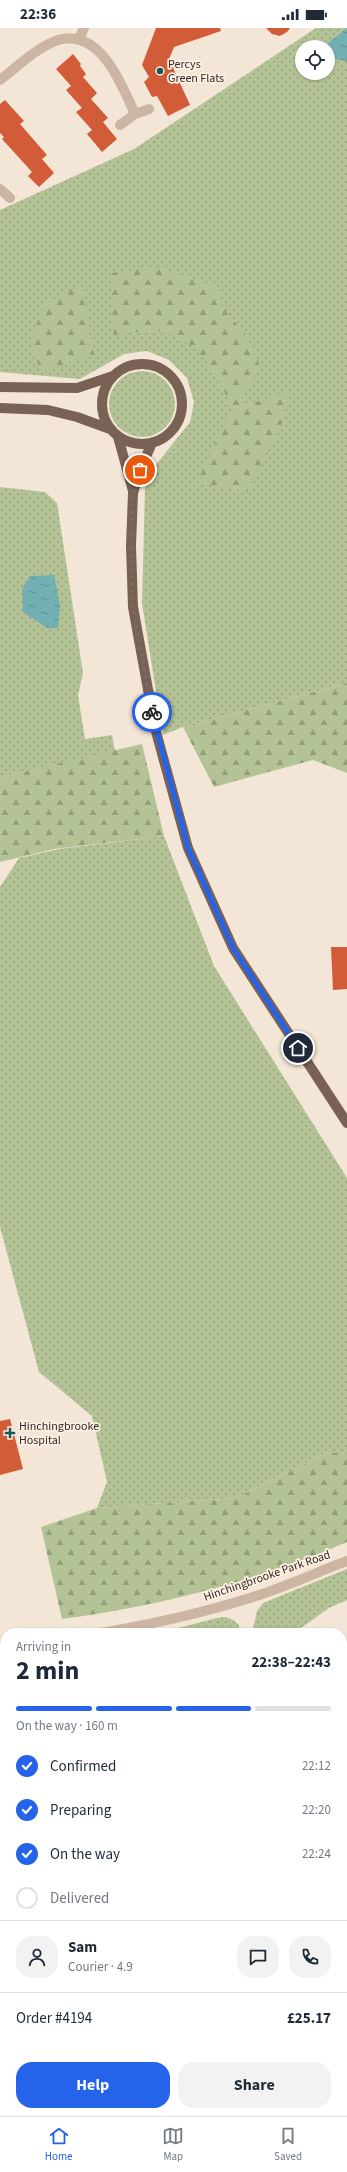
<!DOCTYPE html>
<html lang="en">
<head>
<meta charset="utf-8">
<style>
	:root { --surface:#fff; --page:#f2f2f3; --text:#1f2937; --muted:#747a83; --line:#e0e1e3; --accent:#2563eb }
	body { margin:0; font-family:"Source Sans 3",sans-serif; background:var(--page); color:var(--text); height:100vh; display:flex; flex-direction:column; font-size:15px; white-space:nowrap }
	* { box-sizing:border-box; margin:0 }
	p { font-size:13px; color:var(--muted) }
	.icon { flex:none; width:22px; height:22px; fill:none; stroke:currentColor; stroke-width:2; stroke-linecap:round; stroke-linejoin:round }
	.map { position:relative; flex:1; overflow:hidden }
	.details { position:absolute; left:0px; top:1600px; width:347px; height:488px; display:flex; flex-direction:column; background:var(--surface); border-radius:16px 16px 0 0; box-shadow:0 1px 3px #0004 }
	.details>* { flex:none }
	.buttons { position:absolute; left:295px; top:12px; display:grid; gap:8px }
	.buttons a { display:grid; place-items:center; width:40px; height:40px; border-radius:50%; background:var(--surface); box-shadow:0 1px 3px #0004; font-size:20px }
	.pin { position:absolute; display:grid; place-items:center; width:34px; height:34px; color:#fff; margin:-17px; border:2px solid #fff; border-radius:50%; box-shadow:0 1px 4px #0007 }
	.courier { position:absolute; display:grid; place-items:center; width:40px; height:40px; margin:-20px; border:3px solid #2563eb; border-radius:50%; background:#fff; color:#222; box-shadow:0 1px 5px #0007 }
	.overview em { font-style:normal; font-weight:700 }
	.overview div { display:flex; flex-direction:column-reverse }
	.overview { display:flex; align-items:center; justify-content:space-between; height:68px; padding:0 16px }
	h1 { font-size:26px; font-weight:700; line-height:30px }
	.bar { display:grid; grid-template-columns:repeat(4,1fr); gap:6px 4px; align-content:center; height:48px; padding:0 16px }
	.bar i { height:5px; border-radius:3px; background:var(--line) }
	.bar .selected { background:var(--accent) }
	.bar p { grid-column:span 4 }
	.line { display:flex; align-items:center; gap:10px; padding:0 16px; border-top:1px solid var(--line) }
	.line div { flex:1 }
	.round { display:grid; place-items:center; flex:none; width:42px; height:42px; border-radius:16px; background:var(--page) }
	ol { padding:0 16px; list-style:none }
	li { display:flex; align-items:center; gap:12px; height:44px }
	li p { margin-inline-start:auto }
	li .icon { padding:4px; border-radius:50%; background:var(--accent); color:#fff; stroke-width:4 }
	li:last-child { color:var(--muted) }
	li i { width:22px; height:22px; border:2px solid var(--line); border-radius:50% }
	.button { display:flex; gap:8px; margin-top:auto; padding:8px 16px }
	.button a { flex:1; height:46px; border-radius:16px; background:var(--accent); color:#fff; font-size:16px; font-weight:700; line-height:46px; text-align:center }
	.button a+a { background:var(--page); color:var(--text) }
	.status { display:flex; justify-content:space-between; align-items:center; height:28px; padding:0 20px; background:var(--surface); direction:ltr }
	.status svg { height:11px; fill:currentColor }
	.tab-bar { display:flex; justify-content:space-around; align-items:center; height:56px; border-top:1px solid var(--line); background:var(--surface); font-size:11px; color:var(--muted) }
	.tab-bar a { display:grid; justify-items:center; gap:2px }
	.tab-bar .selected { color:var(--accent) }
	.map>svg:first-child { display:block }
	.grass { fill:url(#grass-dots); fill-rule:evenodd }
	.forest { fill:url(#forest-firs) }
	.plaza { fill:url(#plaza-grid) }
	.water { fill:url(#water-ripples) }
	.building { fill:#d15c37 }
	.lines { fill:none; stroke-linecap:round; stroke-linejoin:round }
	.minor { stroke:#ccb5a2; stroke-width:10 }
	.tertiary { stroke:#ccb5a2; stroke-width:10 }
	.primary { stroke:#796154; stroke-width:10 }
	.done { stroke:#786c63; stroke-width:4; stroke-dasharray:0 7.2 }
	.route { stroke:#2563eb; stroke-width:5 }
	.poi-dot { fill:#17565b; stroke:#fbf0e3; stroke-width:1.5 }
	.labels { text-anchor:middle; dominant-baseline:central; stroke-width:3.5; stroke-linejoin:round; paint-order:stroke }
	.poi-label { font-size:12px; fill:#362a25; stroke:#fbf0e3; text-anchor:start }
	.street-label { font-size:12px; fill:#362a25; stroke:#fbf0e3 }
</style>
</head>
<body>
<div class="status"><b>22:36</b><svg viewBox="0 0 49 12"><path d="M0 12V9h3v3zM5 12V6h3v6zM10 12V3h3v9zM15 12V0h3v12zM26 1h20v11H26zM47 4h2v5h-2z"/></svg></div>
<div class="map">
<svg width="347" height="2088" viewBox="0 0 347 2088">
	<defs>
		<pattern id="grass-dots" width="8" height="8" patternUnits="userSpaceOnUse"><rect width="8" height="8" fill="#b4c396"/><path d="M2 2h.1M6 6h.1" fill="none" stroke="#939f7a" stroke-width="1.8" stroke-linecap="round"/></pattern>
		<pattern id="forest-firs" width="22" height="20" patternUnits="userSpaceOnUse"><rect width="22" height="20" fill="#b4c396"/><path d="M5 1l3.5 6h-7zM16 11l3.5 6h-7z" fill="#939f7a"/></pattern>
		<pattern id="plaza-grid" width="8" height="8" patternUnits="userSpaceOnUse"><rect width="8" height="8" fill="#edd7bc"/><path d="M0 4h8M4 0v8" fill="none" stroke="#ccb9a1"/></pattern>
		<pattern id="water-ripples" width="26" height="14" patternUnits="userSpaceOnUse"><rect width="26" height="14" fill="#73b0b3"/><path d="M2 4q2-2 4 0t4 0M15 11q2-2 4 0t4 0" fill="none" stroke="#5f8f91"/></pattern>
	</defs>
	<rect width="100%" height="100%" fill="#f3e6d7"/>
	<path class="grass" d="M316 0H347V655L183 699 163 707 142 575 145 460 155 438 190 394 194 374 187 350 169 332 147 323 124 326 80 351 0 344V182L134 121ZM302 19H328V45H302Z
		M109 376a33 33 0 1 1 66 0a33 33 0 1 1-66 0Z
		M0 459 45 464 57 475 83 645 78 667 85 711 112 707 115 723 0 749Z
		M164 808 214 938 347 1150V1426L328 1424 236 1470 97 1480 107 1454 92 1388 39 1344 0 1199V859L19 830 59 821Z
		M347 1541V1572L329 1580 294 1605H252L257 1583 263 1575Z
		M226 1589 233 1592 239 1597V1605H170L174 1601 217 1590Z
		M0 1667 5 1670V1717L0 1725Z
		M0 1778 5 1781V1909L1 1910Z
		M131 2083H270V2088H129Z"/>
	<path class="forest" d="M158 240 219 259 220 276 246 307 261 340 242 366 243 378 289 363 282 396 248 464 197 454 232 380C216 345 195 302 151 303 138 303 126 306 114 307L110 245Z
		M82 256 94 326 41 344 30 312 45 276Z
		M347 655V745L313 732 214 759 183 699Z
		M142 716 164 808 54 821 0 834V749Z
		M328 1424 347 1426V1514C255 1554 162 1577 62 1591L41 1499 97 1480 236 1470Z
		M0 1906 1 1910 5 1909V2083H98L99 2088H0Z"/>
	<path class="plaza" d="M347 1676V1711L342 1713V1677Z
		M347 1950V1992L342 1993V1951Z"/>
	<path class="water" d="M347 0V33L329 30 328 19H323Z
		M54 547 60 577 58 600H47L23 584 22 561 30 548Z"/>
	<path class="building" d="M156 0H220L221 3 174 19 169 31 190 77 168 88 157 68 152 69 144 54 149 49 142 37Z
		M266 0H290L287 4 280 8 272 6Z
		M73 26 81 36 80 38 86 46 83 49 97 65 91 71 108 90 103 94 117 111 102 124 87 106 92 102 76 84 82 80 66 62 71 58 56 41Z
		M5 72 24 93 20 96 47 127 42 131 54 145 39 159 28 148 32 144 2 111 4 109 0 105V76Z
		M331 919H347V961L333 962Z
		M10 1391 23 1441 0 1447V1393Z
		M347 1659V1676L342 1677V1661Z
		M347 1711V1835H346L342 1818V1814L345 1813 342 1803V1713Z
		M5 1717V1781L0 1778V1725Z
		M347 1856V1914L342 1916V1858Z
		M347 2017V2088H280V2083H342V2018Z"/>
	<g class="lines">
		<path class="minor" d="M79 11 84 0
			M0 52C18 38 36 20 58 12 101 0 122 58 135 86L149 81
			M120 97 135 86
			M0 161 10 170"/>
		<path class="tertiary" d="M101 1605C153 1596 203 1585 253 1569 285 1559 315 1545 347 1533
			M0 1617H5"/>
		<path class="primary" d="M102 376a40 40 0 1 1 80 0a40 40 0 1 1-80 0Z
			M0 359 77 360 113 348
			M0 380 48 382 77 389 110 401
			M118 409 133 463
			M152 415 140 442 133 465 131 518 133 579 155 700 188 820 233 920 347 1095"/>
	</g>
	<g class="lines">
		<path class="done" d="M140 442 133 465 131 518 133 579 152 684"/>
		<path class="route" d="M152 684 188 820 233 920 298 1020"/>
	</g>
	<g class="poi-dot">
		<circle cx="160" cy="43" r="4"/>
		<path d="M8 1399h4v4h4v4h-4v4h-4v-4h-4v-4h4z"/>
	</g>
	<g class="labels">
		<g class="poi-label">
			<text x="168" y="36">Percys<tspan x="168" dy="14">Green Flats</tspan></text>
			<text x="19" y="1398">Hinchingbrooke<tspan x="19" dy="14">Hospital</tspan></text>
		</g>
		<g class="street-label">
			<text transform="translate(267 1548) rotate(-19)">Hinchingbrooke Park Road</text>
		</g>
	</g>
</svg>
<div class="buttons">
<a><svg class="icon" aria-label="locate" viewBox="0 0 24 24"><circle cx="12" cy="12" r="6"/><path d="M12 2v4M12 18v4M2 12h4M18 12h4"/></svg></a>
</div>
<div class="pin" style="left:140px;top:442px;background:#ea580c"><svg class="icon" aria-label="bag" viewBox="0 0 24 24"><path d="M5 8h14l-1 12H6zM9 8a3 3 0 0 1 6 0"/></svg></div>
<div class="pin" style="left:298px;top:1020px;background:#1f2937"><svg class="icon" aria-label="home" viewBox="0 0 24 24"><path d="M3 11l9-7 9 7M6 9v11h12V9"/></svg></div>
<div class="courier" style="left:152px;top:684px"><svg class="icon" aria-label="bike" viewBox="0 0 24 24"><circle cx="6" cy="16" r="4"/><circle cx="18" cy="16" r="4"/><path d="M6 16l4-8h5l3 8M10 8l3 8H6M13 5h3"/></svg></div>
<section class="details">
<div class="overview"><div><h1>2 min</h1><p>Arriving in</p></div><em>22:38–22:43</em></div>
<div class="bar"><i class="selected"></i><i class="selected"></i><i class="selected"></i><i></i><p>On the way · 160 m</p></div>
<ol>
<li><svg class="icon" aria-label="check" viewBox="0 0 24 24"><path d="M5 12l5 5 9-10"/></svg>Confirmed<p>22:12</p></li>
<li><svg class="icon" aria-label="check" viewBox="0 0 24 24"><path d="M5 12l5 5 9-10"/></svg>Preparing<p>22:20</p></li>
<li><svg class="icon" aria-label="check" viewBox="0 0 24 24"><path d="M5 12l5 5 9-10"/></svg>On the way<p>22:24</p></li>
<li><i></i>Delivered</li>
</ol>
<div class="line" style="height:72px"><a class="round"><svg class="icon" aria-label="person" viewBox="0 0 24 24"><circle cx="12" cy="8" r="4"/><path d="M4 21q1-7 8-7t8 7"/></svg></a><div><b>Sam</b><p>Courier · 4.9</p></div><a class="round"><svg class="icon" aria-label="chat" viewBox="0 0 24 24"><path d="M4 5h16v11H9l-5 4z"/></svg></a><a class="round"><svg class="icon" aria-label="phone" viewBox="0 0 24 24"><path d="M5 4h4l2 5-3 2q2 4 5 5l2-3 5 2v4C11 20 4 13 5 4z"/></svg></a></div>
<div class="line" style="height:52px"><div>Order #4194</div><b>£25.17</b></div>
<div class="button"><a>Help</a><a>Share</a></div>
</section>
</div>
<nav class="tab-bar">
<a class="selected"><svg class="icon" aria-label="home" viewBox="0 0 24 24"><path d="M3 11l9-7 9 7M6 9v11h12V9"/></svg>Home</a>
<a><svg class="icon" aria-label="map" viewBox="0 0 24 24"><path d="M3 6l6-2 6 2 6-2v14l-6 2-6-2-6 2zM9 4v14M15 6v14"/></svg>Map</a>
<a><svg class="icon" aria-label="saved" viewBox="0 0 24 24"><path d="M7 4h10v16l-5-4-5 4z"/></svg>Saved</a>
</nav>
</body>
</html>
